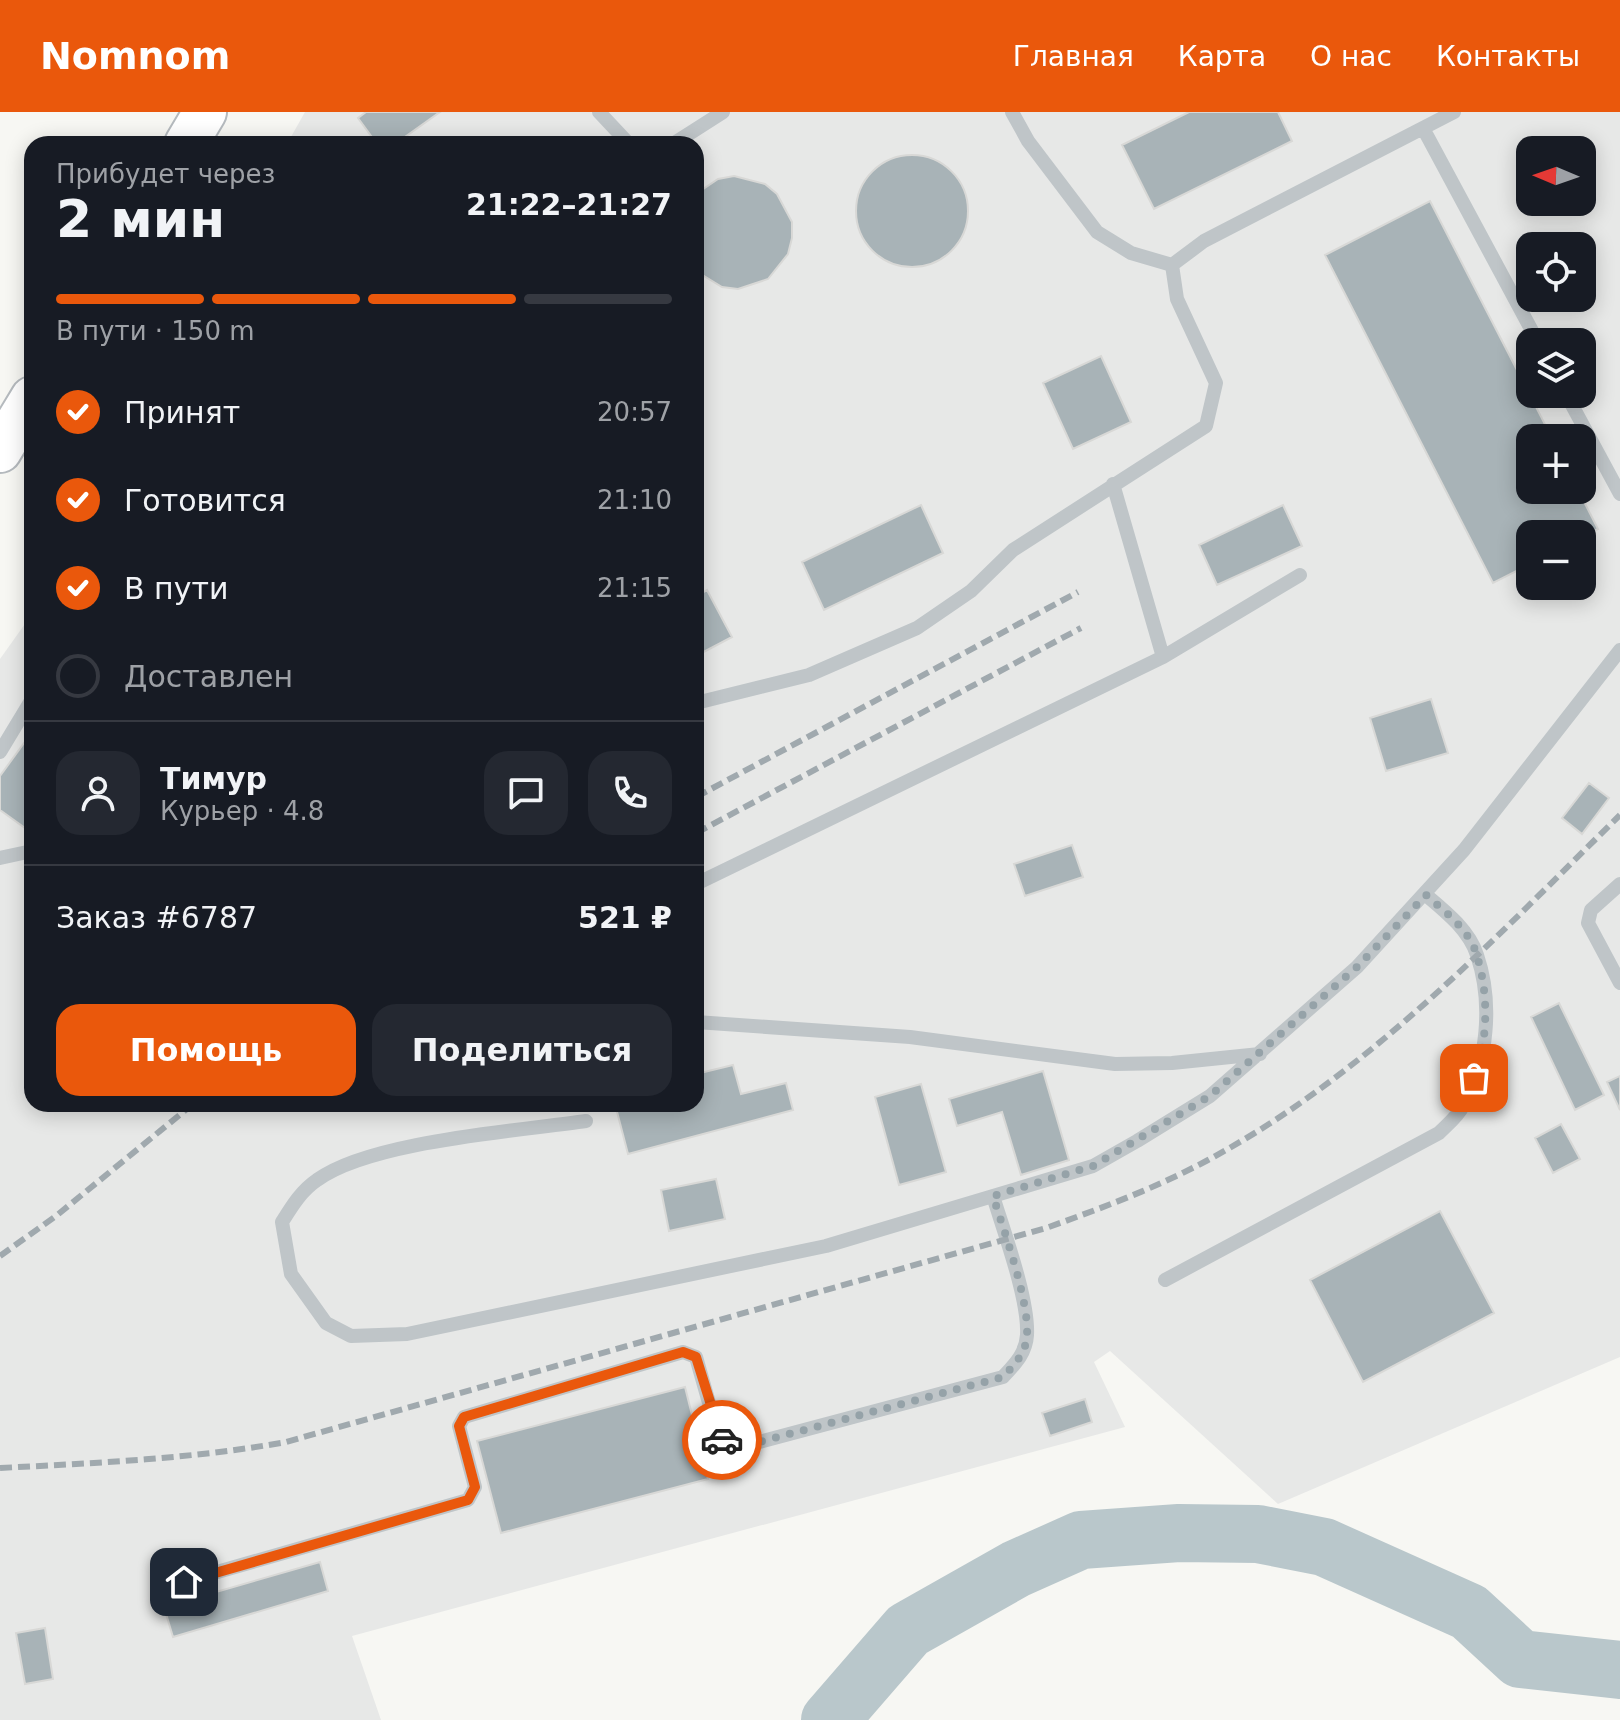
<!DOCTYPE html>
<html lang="ru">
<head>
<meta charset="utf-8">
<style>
	:root { --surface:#171b24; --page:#242831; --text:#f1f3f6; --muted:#9ea1a6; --line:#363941; --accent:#ea580c }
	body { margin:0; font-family:"DejaVu Sans",sans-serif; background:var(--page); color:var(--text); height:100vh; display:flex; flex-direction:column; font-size:30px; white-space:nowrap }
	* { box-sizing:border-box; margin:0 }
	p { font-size:26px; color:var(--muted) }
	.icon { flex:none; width:44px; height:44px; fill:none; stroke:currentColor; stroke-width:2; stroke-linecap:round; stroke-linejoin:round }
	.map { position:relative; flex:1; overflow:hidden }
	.panel { position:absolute; left:24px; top:24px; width:680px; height:976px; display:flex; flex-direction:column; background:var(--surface); border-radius:24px; box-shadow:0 4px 20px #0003 }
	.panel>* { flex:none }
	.needle { width:52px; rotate:272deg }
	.buttons { position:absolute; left:1516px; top:24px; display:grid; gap:16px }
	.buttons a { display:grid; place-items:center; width:80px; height:80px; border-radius:16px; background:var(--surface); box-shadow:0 4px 20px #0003; font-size:40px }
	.pin { position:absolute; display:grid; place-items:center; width:68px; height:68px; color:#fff; margin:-34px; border-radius:16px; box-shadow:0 4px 12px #0006 }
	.courier { position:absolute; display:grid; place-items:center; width:80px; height:80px; margin:-40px; border:6px solid #ea580c; border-radius:50%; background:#fff; color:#222; box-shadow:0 2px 10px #0007 }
	.head em { font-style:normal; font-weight:700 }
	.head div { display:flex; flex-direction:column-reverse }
	.head { display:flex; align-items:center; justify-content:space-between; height:136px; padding:0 32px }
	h1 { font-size:52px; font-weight:700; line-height:60px }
	.bar { display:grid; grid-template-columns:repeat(4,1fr); gap:12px 8px; align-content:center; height:96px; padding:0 32px }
	.bar i { height:10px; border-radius:6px; background:var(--line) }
	.bar .selected { background:var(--accent) }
	.bar p { grid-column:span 4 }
	.line { display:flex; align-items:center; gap:20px; padding:0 32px; border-top:2px solid var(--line) }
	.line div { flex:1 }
	.round { display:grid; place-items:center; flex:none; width:84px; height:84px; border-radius:24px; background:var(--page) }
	ol { padding:0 32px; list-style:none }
	li { display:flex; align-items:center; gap:24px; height:88px }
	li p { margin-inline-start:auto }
	li .icon { padding:8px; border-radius:50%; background:var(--accent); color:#fff; stroke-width:4 }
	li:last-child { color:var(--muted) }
	li i { width:44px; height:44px; border:4px solid var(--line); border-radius:50% }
	.primary-button { display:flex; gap:16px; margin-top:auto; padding:16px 32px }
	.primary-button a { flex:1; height:92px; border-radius:24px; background:var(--accent); color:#fff; font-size:32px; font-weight:700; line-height:92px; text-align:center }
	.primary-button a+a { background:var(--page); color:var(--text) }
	header { display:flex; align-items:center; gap:48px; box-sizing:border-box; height:112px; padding:0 40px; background:var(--accent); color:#fff }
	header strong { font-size:38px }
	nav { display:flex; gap:44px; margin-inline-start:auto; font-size:28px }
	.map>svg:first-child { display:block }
	.built { fill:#e7e8e7; fill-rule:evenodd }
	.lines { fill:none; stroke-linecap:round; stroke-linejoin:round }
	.river { stroke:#b9c7cb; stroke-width:58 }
	.building { fill:#a8b3b7; stroke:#d8d8d6; stroke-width:2 }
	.primary-casing { stroke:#b5babe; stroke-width:46 }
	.lane { stroke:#bfc5c8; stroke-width:14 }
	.primary { stroke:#fff; stroke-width:42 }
	.rail { stroke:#a0a9ae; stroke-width:6; stroke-dasharray:12 6; stroke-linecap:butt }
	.done { stroke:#95a2a8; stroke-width:8; stroke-dasharray:0 14.4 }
	.route { stroke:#ea580c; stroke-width:10 }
</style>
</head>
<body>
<header>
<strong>Nomnom</strong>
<nav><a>Главная</a><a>Карта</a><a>О нас</a><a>Контакты</a></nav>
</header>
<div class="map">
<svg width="1620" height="1608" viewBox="0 0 1620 1608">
	<rect width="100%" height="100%" fill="#f7f7f3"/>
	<path class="built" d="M305 0H1620V1245L1278 1392 1110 1239 1094 1250 1125 1315 352 1524 381 1608H0V547L32 502V992H696V32H287ZM1530 38H1582V90H1530ZM1530 134H1582V186H1530ZM1530 230H1582V282H1530ZM1530 326H1582V378H1530ZM1530 422H1582V474H1530Z"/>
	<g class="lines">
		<path class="river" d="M830 1608 908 1518 1016 1457 1081 1428 1179 1421 1258 1422 1324 1435 1469 1500 1520 1547 1620 1558"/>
	</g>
	<path class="building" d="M366 0H440L395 32H377L358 6Z
		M1189 0H1278L1292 29 1154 97 1122 33Z
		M856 99a56 56 0 1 1 112 0a56 56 0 1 1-112 0Z
		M734 64 765 72 777 82 792 110V126L788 142 768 167 738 177 722 175 696 159V82L718 67Z
		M1430 89 1552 326H1530V378H1578L1598 417 1582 425V422H1530V452L1493 471 1325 143Z
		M1101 244 1131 310 1073 337 1043 271Z
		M921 393 943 441 824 498 802 450Z
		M1283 393 1302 434 1217 473 1199 433Z
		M707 478 732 525 696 544V485Z
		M1431 587 1448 641 1386 659 1370 606Z
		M32 620V721L0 698V664Z
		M1589 671 1609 686 1582 722 1562 706Z
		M1072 733 1083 765 1025 784 1014 752Z
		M1559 891 1604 983 1575 998 1531 905Z
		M733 953 741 982 786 971 793 998 628 1042 615 992H696V962Z
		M1043 959 1069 1048 1021 1063 1002 1000 957 1014 949 987Z
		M1620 964V998L1607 970Z
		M921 972 946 1060 899 1073 875 985Z
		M1561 1012 1580 1047 1553 1061 1535 1026Z
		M716 1067 725 1107 669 1119 661 1078Z
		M1440 1099 1494 1201 1363 1270 1310 1168Z
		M685 1275 708 1367 501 1421 477 1329Z
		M1085 1287 1092 1310 1050 1324 1042 1301Z
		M320 1450 328 1479 173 1525 164 1495Z
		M45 1516 53 1567 25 1572 16 1521Z"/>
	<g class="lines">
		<defs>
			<path id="primary" d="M186 32 205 0
				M0 339 32 286"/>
		</defs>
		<use href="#primary" class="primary-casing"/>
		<path class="lane" d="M599 0 629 32
			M1012 0 1028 29 1097 120 1131 141 1172 153
			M1424 18 1538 230
			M673 32 723 0
			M1566 282 1620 382
			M1113 372 1163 545 1300 463
			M696 591 809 563 917 516 971 479 1013 438 1206 314 1216 271 1177 187 1172 153 1204 129 1454 0
			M0 640 32 587
			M0 746 32 739
			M696 772 1163 545
			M1620 772 1591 798 1588 811 1620 871
			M696 910 910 925 1115 952 1172 951 1260 942
			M586 1009C518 1019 370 1029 317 1068 301 1079 292 1094 282 1110L291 1162 326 1211 351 1224 407 1222 826 1134 1093 1054 1137 1029 1210 984 1357 855 1464 738 1620 538
			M1165 1168 1439 1021C1447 1013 1458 1004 1463 994 1488 951 1493 890 1477 843 1469 818 1445 799 1426 783
			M158 1477 468 1388 475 1375 459 1314 464 1305 683 1240 696 1245 719 1326 730 1335 748 1333 1003 1265C1015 1252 1026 1241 1027 1223 1029 1188 1004 1120 993 1084"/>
		<use href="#primary" class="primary"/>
		<path class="rail" d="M696 685 1078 480
			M696 721 1081 516
			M0 1144 56 1104 193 992
			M0 1356C96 1351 191 1347 286 1330L1046 1116C1102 1096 1156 1076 1208 1048 1368 962 1492 829 1620 703"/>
	</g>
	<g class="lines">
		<path class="done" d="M722 1328 730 1335 748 1333 1003 1265C1015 1252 1026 1241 1027 1223 1029 1188 1004 1119 993 1084L1093 1054 1210 984 1357 855 1426 783C1445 800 1470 818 1477 844 1489 883 1488 929 1474 966"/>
		<path class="route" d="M184 1470 468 1388 475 1375 459 1314 464 1305 683 1240 696 1245 722 1328"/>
	</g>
</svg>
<div class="buttons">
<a><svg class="needle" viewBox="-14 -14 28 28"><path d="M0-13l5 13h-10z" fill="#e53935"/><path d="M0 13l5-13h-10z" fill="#9ea1a6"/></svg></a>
<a><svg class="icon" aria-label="locate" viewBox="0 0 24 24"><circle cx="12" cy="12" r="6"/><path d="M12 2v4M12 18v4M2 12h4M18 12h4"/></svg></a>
<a><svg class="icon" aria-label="layers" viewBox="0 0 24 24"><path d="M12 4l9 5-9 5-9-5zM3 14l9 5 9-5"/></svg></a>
<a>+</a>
<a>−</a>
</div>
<div class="pin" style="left:1474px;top:966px;background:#ea580c"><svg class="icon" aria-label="bag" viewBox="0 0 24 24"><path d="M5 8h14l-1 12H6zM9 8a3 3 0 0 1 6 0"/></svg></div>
<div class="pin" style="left:184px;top:1470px;background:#1f2937"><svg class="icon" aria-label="home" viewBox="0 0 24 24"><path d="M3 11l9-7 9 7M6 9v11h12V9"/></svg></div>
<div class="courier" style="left:722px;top:1328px"><svg class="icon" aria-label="car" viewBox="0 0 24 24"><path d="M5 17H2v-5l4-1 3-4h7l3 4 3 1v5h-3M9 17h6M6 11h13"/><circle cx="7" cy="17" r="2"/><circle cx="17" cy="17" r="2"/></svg></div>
<section class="panel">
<div class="head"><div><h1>2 мин</h1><p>Прибудет через</p></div><em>21:22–21:27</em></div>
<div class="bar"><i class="selected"></i><i class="selected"></i><i class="selected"></i><i></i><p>В пути · 150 m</p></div>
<ol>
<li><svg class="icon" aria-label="check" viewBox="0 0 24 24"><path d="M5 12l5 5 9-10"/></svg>Принят<p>20:57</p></li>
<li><svg class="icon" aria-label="check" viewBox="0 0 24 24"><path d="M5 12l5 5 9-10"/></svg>Готовится<p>21:10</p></li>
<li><svg class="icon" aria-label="check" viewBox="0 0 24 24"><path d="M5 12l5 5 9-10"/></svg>В пути<p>21:15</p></li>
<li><i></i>Доставлен</li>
</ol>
<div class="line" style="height:144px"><a class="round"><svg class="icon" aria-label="person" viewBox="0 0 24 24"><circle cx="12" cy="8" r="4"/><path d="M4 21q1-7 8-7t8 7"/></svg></a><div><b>Тимур</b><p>Курьер · 4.8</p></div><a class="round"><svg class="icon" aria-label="chat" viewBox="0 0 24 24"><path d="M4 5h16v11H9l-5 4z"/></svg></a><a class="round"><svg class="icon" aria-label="phone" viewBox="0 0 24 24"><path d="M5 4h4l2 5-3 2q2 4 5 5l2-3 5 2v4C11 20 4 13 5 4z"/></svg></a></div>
<div class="line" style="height:104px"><div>Заказ #6787</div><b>521 ₽</b></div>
<div class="primary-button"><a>Помощь</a><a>Поделиться</a></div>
</section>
</div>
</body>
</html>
